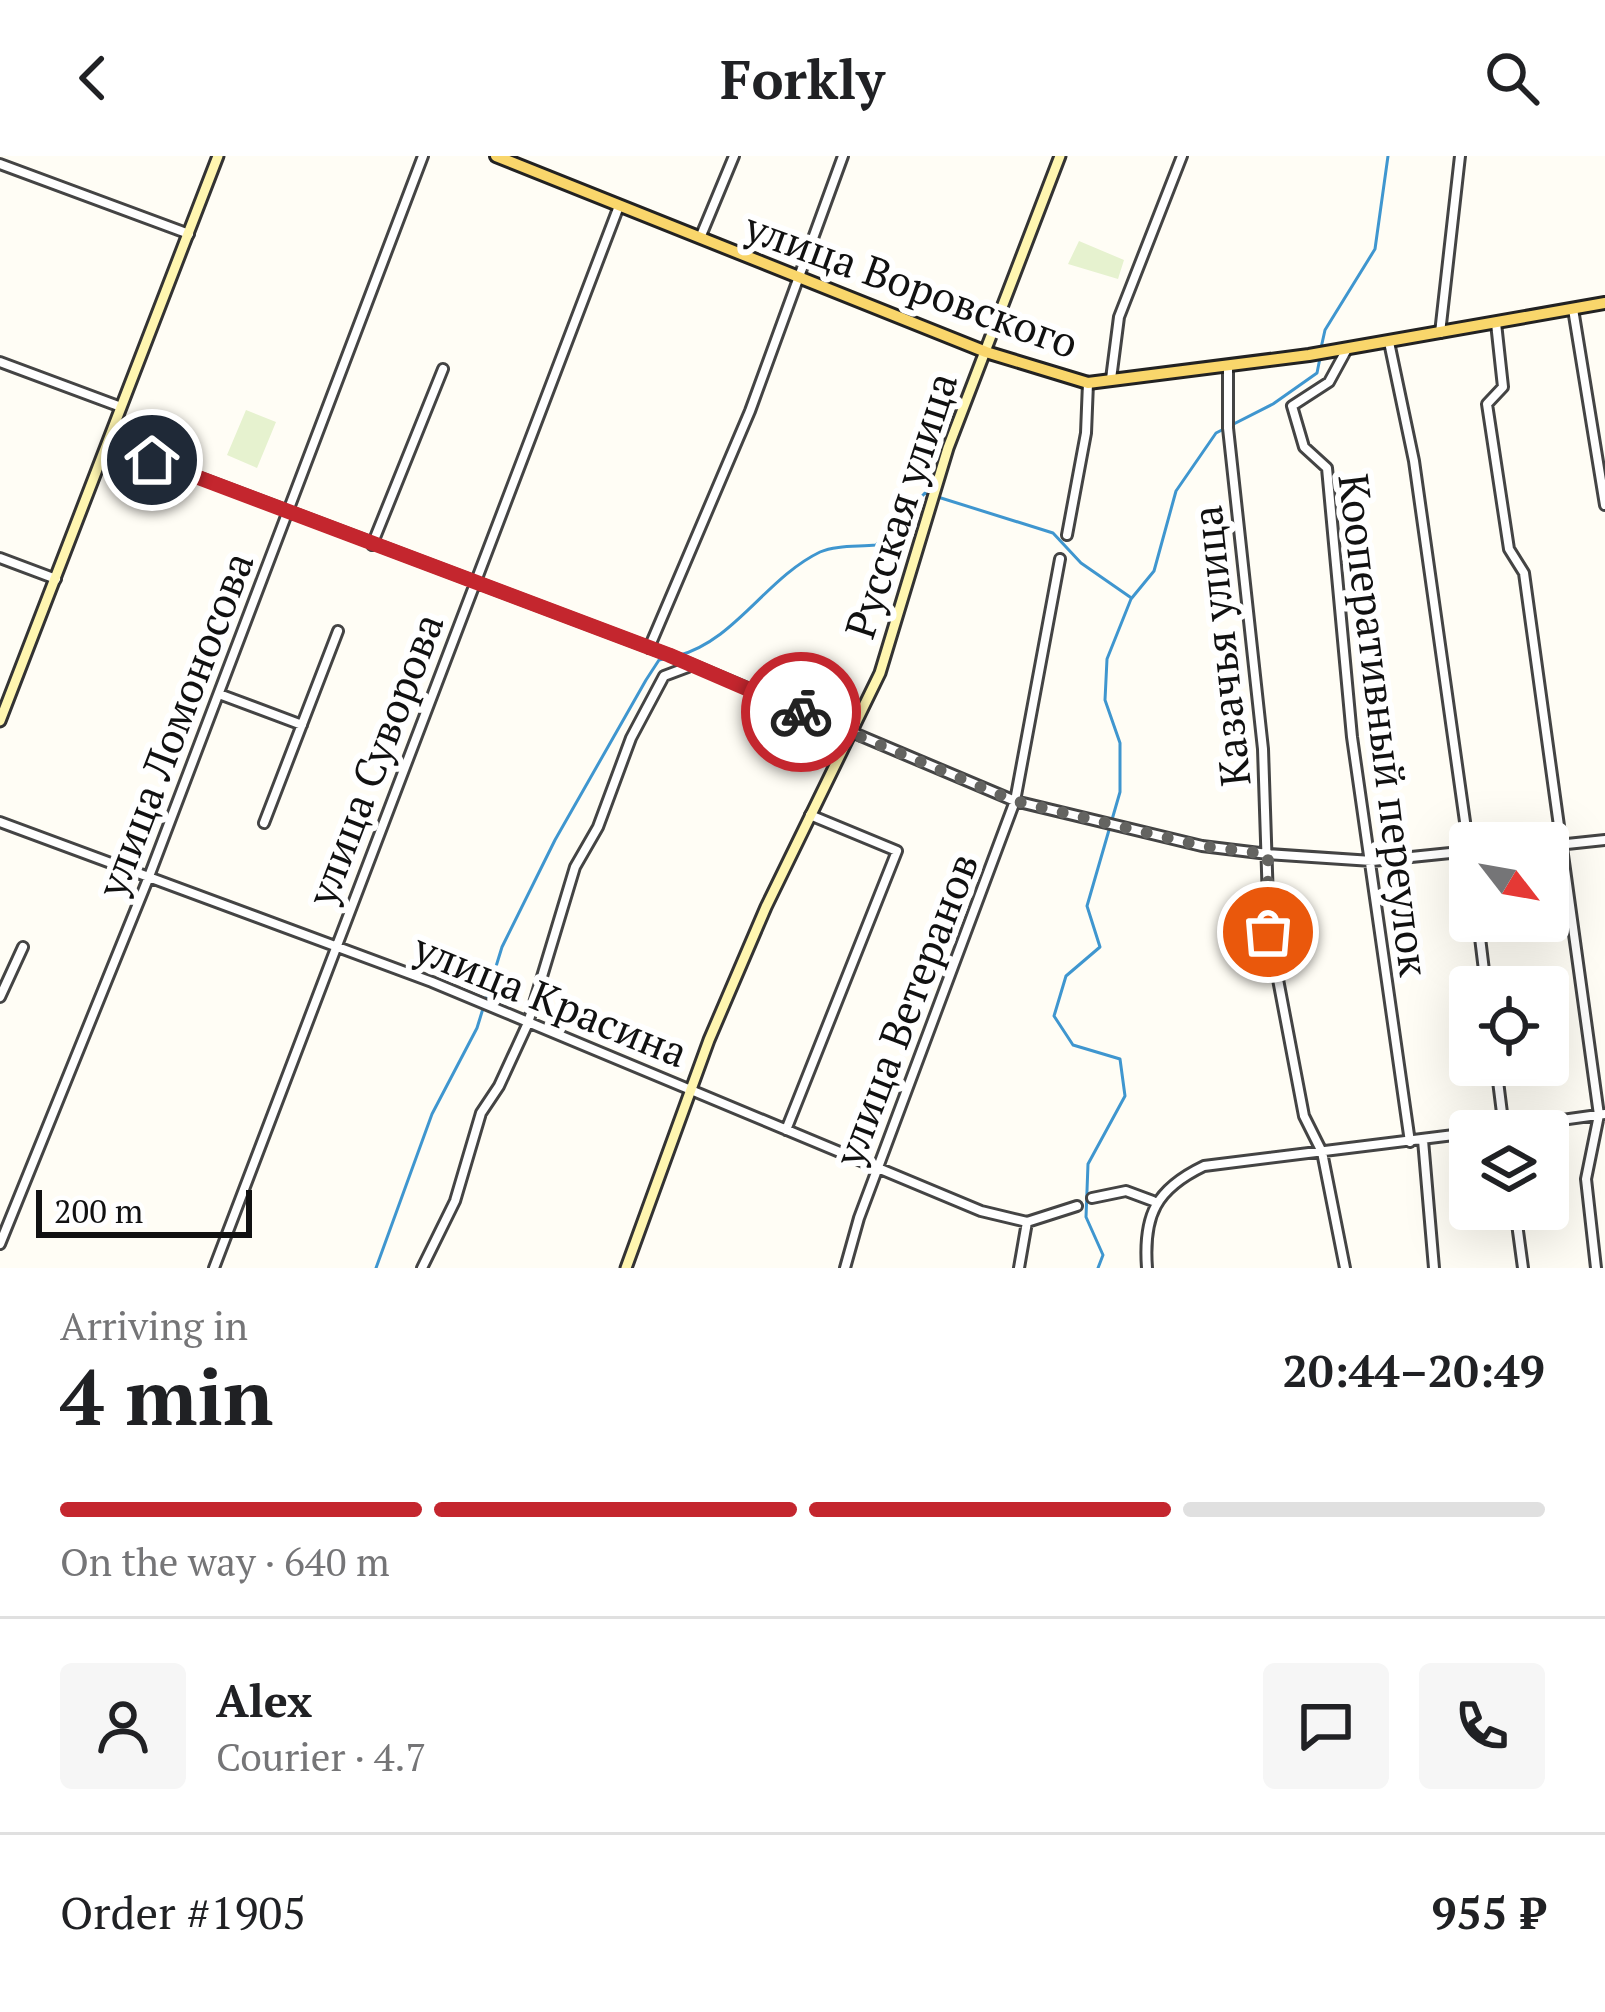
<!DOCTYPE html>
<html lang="en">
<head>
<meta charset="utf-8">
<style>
	:root { --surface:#fff; --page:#f6f6f6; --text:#202124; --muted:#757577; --line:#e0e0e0; --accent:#c4262e }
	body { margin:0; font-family:"PT Serif",serif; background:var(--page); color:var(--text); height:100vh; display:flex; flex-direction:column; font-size:45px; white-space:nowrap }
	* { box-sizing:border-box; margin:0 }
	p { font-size:39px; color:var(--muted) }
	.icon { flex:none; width:66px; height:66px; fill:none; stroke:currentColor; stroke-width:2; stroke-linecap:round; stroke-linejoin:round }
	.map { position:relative; height:1112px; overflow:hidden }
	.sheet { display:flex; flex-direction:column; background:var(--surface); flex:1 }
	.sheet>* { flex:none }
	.needle { width:78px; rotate:121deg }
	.fabs { position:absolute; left:1449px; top:666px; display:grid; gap:24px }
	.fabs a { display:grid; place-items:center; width:120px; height:120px; border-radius:12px; background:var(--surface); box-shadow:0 12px 48px #0002; font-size:60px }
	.scale { position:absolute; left:36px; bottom:30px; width:216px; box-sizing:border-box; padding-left:12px; border:6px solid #111; border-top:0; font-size:33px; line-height:42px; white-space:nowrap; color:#111; -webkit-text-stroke:9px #fff; paint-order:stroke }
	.pin { position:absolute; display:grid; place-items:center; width:102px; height:102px; color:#fff; margin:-51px; border:6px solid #fff; border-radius:50%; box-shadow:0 3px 12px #0007 }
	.courier { position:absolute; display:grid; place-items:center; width:120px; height:120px; margin:-60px; border:9px solid #c4262e; border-radius:50%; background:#fff; color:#222; box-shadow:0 3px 15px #0007 }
	.headline em { font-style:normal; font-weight:600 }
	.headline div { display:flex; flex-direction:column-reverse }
	.headline { display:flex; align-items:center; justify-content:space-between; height:204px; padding:0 60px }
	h1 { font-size:78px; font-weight:600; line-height:90px }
	.bar { display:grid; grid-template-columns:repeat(4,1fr); gap:18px 12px; align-content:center; height:144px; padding:0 60px }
	.bar i { height:15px; border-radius:9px; background:var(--line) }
	.bar .active { background:var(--accent) }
	.bar p { grid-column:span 4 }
	.line { display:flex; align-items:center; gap:30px; padding:0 60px; border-top:3px solid var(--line) }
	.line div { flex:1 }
	.round { display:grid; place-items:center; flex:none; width:126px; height:126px; border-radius:12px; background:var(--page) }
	header { display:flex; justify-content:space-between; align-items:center; height:156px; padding:0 60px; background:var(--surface); font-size:54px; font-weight:600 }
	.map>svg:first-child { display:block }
	.pitch { fill:#e6f2cf }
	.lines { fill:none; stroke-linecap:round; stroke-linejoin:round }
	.stream { stroke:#3f96cf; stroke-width:3 }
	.street-casing { stroke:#444; stroke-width:14 }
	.secondary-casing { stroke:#333; stroke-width:15 }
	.primary-casing { stroke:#222; stroke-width:16 }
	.street { stroke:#fff; stroke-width:8 }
	.secondary { stroke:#fff6b0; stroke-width:9 }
	.primary { stroke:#f9d66b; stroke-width:10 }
	.done { stroke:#646461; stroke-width:12; stroke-dasharray:0 21.6 }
	.route { stroke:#c4262e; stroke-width:15 }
	.labels { text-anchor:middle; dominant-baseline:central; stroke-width:12; stroke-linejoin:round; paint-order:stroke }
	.street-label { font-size:42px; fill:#111; stroke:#fff }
</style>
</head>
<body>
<header><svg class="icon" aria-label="back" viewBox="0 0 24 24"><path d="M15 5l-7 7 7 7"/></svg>Forkly<svg class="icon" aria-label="search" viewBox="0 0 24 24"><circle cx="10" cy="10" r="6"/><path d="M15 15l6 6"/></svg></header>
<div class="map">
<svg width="1605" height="1112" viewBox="0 0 1605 1112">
	<rect width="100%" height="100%" fill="#fffdf5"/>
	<path class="pitch" d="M1079 85 1124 104 1118 123 1068 108Z
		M246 254 276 266 257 312 227 299Z"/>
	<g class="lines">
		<path class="stream" d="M1321 192 1325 174 1375 93 1388 0
			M677 500C735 485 766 422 820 396 836 389 859 391 876 389L925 337 1053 377 1081 407 1130 441
			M376 1112 432 958 477 872 502 791 555 684 646 524 659 504 668 502
			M1098 1112 1103 1099 1086 1061 1088 1008 1125 940 1120 903 1073 889 1054 860 1066 820 1100 791 1087 750 1120 636V587L1105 544 1107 503 1131 443 1154 415 1176 335 1216 277 1273 248 1317 217 1320 202"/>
		<defs>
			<path id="street" d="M0 8 189 78
				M700 82 734 0
				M1573 153 1605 349
				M1496 167 1503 231 1487 248 1509 393 1524 417 1599 959 1586 1023 1596 1112
				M1440 177 1460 0
				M1389 186 1414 305 1470 701
				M1347 193 1329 226 1292 250 1304 291 1327 312 1352 581 1410 986
				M0 206 121 251
				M1228 212V272L1263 593 1269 776 1304 960 1322 996 1345 1112
				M1111 223 1119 161 1182 0
				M108 287 669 499 1015 645 1202 690 1268 698 1372 705 1470 695
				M1067 379 1086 277 1088 227
				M372 389 443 213
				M0 402 56 423
				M649 492 750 255 843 0
				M219 538 302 569
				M0 666 432 826 981 1055 1027 1066 1077 1050
				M264 667 338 475
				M1548 690 1605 684
				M1478 765 1486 831
				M0 841 23 791
				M1496 909 1504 973
				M786 974 897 695 810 659
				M1483 975 1605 958
				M1423 984 1434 1112
				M1092 1042 1126 1035 1153 1045
				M1515 1053 1523 1112
				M0 1088 148 723 423 0
				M214 1112 619 50
				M422 1112 455 1045 481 957 499 930 528 867 575 711 598 671 631 582 664 520 688 511
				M845 1112 859 1062 1015 645 1060 403
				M1019 1112 1027 1066
				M1147 1112C1143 1059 1156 1033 1204 1010L1470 977"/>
			<path id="secondary" d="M0 565 218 0
				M626 1112 709 884 766 751 880 517 948 292 1060 0"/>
			<path id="primary" d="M496 0 986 196 1088 227 1309 199 1605 147"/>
		</defs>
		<use href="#street" class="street-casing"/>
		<use href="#secondary" class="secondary-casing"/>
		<use href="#primary" class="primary-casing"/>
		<use href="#street" class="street"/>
		<use href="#secondary" class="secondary"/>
		<use href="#primary" class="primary"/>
	</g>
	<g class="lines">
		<path class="done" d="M801 556 1015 645 1202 690 1268 698V776"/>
		<path class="route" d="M152 304 669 499 801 556"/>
	</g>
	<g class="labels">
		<g class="street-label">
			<text transform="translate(912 128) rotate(20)">улица Воровского</text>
			<text transform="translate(900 349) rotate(-72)">Русская улица</text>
			<text transform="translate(1220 490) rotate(-96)">Казачья улица</text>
			<text transform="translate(174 568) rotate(-69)">улица Ломоносова</text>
			<text transform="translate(1385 569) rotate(83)">Кооперативный переулок</text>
			<text transform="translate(374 603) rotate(-69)">улица Суворова</text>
			<text transform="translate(551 843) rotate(22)">улица Красина</text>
			<text transform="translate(905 853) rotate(-69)">улица Ветеранов</text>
		</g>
	</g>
</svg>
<div class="fabs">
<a><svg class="needle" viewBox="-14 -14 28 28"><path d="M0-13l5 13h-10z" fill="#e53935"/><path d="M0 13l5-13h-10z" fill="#757577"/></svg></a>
<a><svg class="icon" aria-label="locate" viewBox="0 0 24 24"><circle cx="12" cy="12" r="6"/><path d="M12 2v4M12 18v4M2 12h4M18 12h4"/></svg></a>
<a><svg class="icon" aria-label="layers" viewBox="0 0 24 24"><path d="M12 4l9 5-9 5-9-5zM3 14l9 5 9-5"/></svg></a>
</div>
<div class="scale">200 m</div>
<div class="pin" style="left:1268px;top:776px;background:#ea580c"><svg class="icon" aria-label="bag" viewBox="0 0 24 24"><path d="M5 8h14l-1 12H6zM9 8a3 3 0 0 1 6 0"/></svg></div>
<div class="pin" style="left:152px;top:304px;background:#1f2937"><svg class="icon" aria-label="home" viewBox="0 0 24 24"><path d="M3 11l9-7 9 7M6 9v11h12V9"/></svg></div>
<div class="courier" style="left:801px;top:556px"><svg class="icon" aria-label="bike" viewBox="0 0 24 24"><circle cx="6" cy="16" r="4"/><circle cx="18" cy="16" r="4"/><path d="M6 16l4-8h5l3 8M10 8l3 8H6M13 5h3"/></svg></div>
</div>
<section class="sheet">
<div class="headline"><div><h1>4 min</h1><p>Arriving in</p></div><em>20:44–20:49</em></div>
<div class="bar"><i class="active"></i><i class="active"></i><i class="active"></i><i></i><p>On the way · 640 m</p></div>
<div class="line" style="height:216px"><a class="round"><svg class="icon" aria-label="person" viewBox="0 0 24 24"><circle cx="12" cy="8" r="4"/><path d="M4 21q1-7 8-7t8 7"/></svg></a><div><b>Alex</b><p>Courier · 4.7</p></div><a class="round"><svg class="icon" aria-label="chat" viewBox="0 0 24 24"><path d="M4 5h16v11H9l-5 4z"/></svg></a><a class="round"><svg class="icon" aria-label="phone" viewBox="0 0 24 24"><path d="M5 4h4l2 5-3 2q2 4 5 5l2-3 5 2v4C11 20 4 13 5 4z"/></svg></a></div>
<div class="line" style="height:156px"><div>Order #1905</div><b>955 ₽</b></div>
</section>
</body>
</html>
